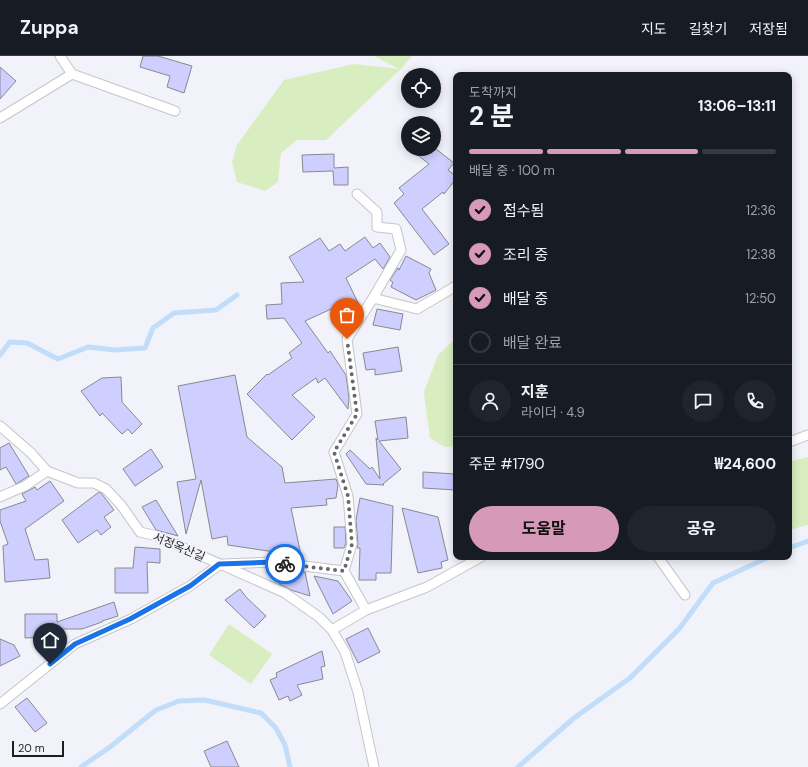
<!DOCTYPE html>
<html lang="ko">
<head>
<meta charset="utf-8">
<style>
	:root { --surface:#171b24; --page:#20242c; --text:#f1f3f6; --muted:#9ea1a6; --line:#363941; --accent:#d699b7 }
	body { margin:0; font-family:"DM Sans","Noto Sans KR",sans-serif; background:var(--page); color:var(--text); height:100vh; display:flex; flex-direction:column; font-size:15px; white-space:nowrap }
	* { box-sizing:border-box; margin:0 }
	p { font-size:13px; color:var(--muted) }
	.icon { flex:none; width:22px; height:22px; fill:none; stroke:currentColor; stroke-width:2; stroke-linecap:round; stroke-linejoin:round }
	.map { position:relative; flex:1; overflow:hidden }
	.panel { position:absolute; left:453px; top:16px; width:339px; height:488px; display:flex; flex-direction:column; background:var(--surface); border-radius:8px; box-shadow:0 2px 10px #0003 }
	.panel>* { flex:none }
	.tools { position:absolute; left:401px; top:12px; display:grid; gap:8px }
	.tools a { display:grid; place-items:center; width:40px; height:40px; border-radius:50%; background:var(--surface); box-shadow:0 2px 10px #0003; font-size:20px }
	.scale { position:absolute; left:12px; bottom:10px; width:52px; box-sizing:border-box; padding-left:4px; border:2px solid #1e1e20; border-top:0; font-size:11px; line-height:14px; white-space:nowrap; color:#1e1e20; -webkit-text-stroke:3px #f2f2fa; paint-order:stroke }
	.pin { position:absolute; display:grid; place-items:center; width:34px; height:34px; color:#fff; margin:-41px -17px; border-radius:50% 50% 50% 0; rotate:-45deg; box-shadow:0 0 4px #0007 }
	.pin .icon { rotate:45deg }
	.courier { position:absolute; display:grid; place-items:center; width:40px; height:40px; margin:-20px; border:3px solid #1a73e8; border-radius:50%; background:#fff; color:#222; box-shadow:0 1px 5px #0007 }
	.overview em { font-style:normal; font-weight:700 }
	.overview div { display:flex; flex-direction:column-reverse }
	.overview { display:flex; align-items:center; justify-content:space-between; height:68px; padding:0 16px }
	h1 { font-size:26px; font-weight:700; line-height:30px }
	.bar { display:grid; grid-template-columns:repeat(4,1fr); gap:6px 4px; align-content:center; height:48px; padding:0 16px }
	.bar i { height:5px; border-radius:3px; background:var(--line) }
	.bar .active { background:var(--accent) }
	.bar p { grid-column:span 4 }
	.line { display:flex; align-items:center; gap:10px; padding:0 16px; border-top:1px solid var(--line) }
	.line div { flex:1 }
	.round { display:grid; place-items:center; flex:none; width:42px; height:42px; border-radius:21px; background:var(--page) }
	ol { padding:0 16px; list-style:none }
	li { display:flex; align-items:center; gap:12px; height:44px }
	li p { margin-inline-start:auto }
	li .icon { padding:4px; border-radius:50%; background:var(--accent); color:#111; stroke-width:4 }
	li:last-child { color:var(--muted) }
	li i { width:22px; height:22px; border:2px solid var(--line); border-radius:50% }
	.cta { display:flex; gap:8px; margin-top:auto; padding:8px 16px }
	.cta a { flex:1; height:46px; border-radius:24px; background:var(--accent); color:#111; font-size:16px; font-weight:700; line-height:46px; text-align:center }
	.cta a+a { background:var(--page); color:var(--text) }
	header { display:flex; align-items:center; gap:24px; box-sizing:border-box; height:56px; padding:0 20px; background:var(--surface); border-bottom:1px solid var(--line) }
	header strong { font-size:19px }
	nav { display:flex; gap:22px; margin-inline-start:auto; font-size:14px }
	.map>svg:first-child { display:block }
	.green { fill:#d8eec1 }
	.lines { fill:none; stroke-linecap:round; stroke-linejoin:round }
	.stream { stroke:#c1ddf9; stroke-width:5 }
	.building { fill:#cfcfff; stroke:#88898f }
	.service-casing { stroke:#c5c5cc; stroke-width:11 }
	.service { stroke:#fff; stroke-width:9 }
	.done { stroke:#68686c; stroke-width:4; stroke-dasharray:0 7.2 }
	.route { stroke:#1a73e8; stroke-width:5 }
	.labels { text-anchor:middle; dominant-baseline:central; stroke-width:3.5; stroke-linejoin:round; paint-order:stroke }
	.street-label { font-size:12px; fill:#1e1e20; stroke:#f2f2fa }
</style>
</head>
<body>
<header>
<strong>Zuppa</strong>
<nav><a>지도</a><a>길찾기</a><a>저장됨</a></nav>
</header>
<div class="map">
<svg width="808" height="711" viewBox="0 0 808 711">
	<rect width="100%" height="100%" fill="#f2f2fa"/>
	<path class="green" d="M374 0H412L401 13 326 84H297L281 97 278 126 265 135 237 126 232 106 237 89 284 24 354 8 399 13Z
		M456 282V390L445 391 430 382 425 346 424 336 438 299Z
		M808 401V469L789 474V406Z
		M229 568 272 598 251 628 209 599Z"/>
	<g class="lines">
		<path class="stream" d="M0 299 10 286 27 287 58 303 88 291 115 294 145 292 153 272 174 257 216 254 237 239
			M789 492 808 485
			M81 711 110 691 156 654 179 645 205 644 261 657 276 672 285 689 290 711
			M518 711 574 662 630 622 679 573 713 527 769 501"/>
	</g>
	<path class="building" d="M143 0H158L192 10 184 37 167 31 170 20 140 11Z
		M0 11 16 25 0 43Z
		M410 93H436L454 107 448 114 456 120V123L444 138 443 136 422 153 449 188 434 199 394 147 404 138 399 132 429 108Z
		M334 98V112L348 111V129H334L333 115 303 116 302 99Z
		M365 181 373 192 380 187 390 201 383 213 375 203 346 222 360 251 346 257 342 248 305 265 328 297 330 295 346 319 349 342 348 353 325 322 318 327 316 322 292 339 315 361 292 384 247 338 267 318 268 319 292 302 289 297 302 287 284 262 267 263 266 249 282 248 281 227 304 226 289 201 320 182 329 195 340 188 345 195Z
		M406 200 431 213 429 217 436 234 416 244 391 231 393 226H392L390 224 398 212 399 214Z
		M377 253 403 258 400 274 373 269Z
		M398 291 402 315 375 319V313L366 314 363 297Z
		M235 319 247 381 282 411 285 427 336 423 338 429 336 442 326 443 327 449 291 452 302 504 287 502 288 498 228 489 227 480 212 483 201 424 186 478 177 426 196 423 178 330Z
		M121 321 122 346 142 368 132 378 128 373 122 378 102 357 100 360 81 335 102 322Z
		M406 361 408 382 379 385 401 413 383 428 384 429 366 428 346 398 350 394 370 413 372 411 380 423 376 382 378 384 375 365Z
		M9 387 29 420 16 428 6 411 0 414V392Z
		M151 393 163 411 135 430 123 413Z
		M423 416 456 418V434L423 432Z
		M50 425 64 445 25 473 35 504 48 503 50 522 5 526 3 490 8 488 0 465V454L26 445 22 438 35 431 37 434Z
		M99 436 101 437 114 454 104 461 111 471 101 479 97 474 78 487 62 464Z
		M360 442 393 450 391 517H376V524H359L360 492H357L358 488 356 464Z
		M156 444 178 480 156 474 142 451Z
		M402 452 438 461 448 504 441 506 442 512 418 517Z
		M334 471H345L346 487 344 492H334Z
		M135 491 160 493V507L147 506 148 537H115V512H133Z
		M283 513 305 516 310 540 291 534 279 528Z
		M314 520 338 525 352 545 333 558Z
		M240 533 246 541 266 560 254 572 225 544Z
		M114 546 118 560 102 565V566L82 573H49V581L25 582V558H57V566Z
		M368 572 380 596 358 607 346 583Z
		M0 583 14 589 20 600 0 610Z
		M322 595 325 610 321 611 323 623 297 629 302 639 290 645 288 640 279 644 270 624 277 621 276 617Z
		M27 642 47 667 35 676 15 651Z
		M227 685 239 711H211L204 695Z"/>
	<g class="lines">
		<defs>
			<path id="service" d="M60 0 72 18
				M0 62 72 18 175 55
				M357 138 377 156V171L396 173 401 194 373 242
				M0 370 31 397 47 415 78 427H94L106 433 121 449 140 476 157 480 285 537 319 561 332 574 345 596 358 636 374 711
				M789 386 808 379
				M0 441 25 430 47 415
				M658 501 685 539
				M223 508 273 506 344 515 352 488 348 440 334 396 357 358 347 283 373 242 417 253 456 230
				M344 515 366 554
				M332 574 366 554 427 531 481 501
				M0 648 75 588 131 563 190 530 219 509"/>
		</defs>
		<use href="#service" class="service-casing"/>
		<use href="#service" class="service"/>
	</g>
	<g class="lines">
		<path class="done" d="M285 508 344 515 352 488 348 440 334 396 357 358 347 283"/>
		<path class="route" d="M50 608 75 588 130 563 190 530 219 508 273 506 285 508"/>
	</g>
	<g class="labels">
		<g class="street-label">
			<text transform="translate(179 491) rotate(23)">서정옥산길</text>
		</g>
	</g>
</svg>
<div class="tools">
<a><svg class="icon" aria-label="locate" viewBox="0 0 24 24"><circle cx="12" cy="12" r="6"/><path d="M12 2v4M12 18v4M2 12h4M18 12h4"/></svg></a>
<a><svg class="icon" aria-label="layers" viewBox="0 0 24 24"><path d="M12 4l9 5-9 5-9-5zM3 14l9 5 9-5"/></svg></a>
</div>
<div class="scale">20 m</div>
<div class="pin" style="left:347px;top:283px;background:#ea580c"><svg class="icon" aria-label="bag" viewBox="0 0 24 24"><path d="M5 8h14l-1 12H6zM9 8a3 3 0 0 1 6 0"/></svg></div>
<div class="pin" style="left:50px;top:608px;background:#1f2937"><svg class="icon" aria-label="home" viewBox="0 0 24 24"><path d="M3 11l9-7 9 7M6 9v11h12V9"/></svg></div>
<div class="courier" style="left:285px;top:508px"><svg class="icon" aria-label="bike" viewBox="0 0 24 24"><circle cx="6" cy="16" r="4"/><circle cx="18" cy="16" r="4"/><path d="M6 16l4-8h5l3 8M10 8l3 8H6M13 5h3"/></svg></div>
<section class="panel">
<div class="overview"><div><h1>2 분</h1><p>도착까지</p></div><em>13:06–13:11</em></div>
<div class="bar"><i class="active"></i><i class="active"></i><i class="active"></i><i></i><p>배달 중 · 100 m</p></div>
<ol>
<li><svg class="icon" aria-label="check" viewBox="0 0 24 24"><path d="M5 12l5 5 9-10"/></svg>접수됨<p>12:36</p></li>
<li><svg class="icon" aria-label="check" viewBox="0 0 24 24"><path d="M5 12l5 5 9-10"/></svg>조리 중<p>12:38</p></li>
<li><svg class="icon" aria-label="check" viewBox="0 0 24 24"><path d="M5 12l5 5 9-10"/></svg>배달 중<p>12:50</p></li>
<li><i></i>배달 완료</li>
</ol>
<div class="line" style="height:72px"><a class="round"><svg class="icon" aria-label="person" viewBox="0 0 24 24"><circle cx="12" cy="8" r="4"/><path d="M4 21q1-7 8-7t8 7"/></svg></a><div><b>지훈</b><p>라이더 · 4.9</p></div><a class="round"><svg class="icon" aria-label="chat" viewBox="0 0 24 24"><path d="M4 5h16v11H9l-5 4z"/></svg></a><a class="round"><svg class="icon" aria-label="phone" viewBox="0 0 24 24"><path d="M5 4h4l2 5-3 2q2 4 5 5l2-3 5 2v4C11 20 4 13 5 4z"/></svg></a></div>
<div class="line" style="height:52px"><div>주문 #1790</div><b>₩24,600</b></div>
<div class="cta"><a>도움말</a><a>공유</a></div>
</section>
</div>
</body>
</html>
